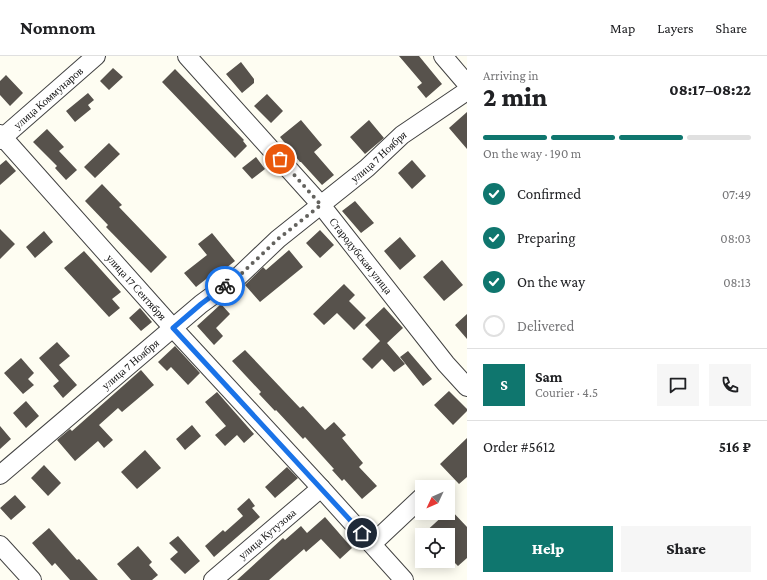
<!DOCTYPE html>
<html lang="en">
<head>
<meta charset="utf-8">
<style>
	:root { --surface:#fff; --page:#f6f6f6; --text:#202124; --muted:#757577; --line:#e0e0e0; --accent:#0f766e }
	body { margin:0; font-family:"Crimson Pro",serif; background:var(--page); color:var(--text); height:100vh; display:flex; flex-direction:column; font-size:15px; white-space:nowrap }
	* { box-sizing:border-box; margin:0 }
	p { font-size:13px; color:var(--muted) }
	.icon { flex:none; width:22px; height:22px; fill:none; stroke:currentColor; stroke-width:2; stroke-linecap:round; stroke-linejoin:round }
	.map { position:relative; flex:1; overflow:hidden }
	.panel { display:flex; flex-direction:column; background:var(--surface); width:300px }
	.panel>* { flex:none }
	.needle { width:26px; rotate:226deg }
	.tools { position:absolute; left:415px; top:424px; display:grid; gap:8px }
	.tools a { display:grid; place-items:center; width:40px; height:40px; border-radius:0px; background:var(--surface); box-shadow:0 2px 10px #0003; font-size:20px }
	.pin { position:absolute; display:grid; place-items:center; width:34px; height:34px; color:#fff; margin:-17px; border:2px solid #fff; border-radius:50%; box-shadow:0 1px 4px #0007 }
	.courier { position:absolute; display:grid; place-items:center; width:40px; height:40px; margin:-20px; border:3px solid #1a73e8; border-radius:50%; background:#fff; color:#222; box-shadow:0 1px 5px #0007 }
	.head em { font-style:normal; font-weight:800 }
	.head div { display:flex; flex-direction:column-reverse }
	.head { display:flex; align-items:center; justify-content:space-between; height:68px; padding:0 16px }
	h1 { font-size:26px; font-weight:800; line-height:30px }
	.bar { display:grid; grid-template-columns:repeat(4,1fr); gap:6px 4px; align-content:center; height:48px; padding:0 16px }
	.bar i { height:5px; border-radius:3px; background:var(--line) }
	.bar .active { background:var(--accent) }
	.bar p { grid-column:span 4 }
	.line { display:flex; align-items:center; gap:10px; padding:0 16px; border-top:1px solid var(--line) }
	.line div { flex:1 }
	.round { display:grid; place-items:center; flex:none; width:42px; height:42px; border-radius:0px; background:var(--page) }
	ol { padding:0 16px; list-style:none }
	li { display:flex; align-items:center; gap:12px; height:44px }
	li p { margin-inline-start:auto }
	li .icon { padding:4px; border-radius:50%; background:var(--accent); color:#fff; stroke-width:4 }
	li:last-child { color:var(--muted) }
	li i { width:22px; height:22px; border:2px solid var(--line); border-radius:50% }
	.button { display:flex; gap:8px; margin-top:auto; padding:8px 16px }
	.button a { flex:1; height:46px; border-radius:0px; background:var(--accent); color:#fff; font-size:16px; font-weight:800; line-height:46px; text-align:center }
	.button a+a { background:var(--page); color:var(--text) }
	header { display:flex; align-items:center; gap:24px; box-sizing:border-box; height:56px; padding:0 20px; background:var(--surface); border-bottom:1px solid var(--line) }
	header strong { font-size:19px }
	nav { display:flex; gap:22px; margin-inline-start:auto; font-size:14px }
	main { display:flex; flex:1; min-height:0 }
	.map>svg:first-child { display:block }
	.building { fill:#57524c }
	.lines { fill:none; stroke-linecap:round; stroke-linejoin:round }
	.minor-casing { stroke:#424242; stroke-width:20 }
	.minor { stroke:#fff; stroke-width:18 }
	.done { stroke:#63625e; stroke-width:4; stroke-dasharray:0 7.2 }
	.route { stroke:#1a73e8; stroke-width:5 }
	.labels { text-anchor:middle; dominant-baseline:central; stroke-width:4; stroke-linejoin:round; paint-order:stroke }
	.street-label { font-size:11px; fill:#0f0f0f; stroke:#fff }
</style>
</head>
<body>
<header>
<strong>Nomnom</strong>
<nav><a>Map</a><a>Layers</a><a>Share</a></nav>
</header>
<main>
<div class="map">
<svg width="467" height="524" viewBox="0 0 467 524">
	<rect width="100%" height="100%" fill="#fefdf2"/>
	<path class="building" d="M399 0H419L442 28 426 42 417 31 422 27Z
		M241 6 254 23V27L242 37 226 18Z
		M113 12 123 21 109 34 100 25Z
		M175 13 244 84 243 85 247 90 235 102 162 26Z
		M6 19 23 37 10 50 0 39V25Z
		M88 37 94 44 88 49 91 53 75 66 66 55Z
		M267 38 283 55 271 67 254 50Z
		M467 56V93L449 72Z
		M301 64 322 89 314 96 334 119 322 129 301 106H300L280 81Z
		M369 64 384 82 365 98 350 81Z
		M47 73 64 91 59 95 77 114 66 124 55 112 57 110 33 86Z
		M109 87 120 98 95 122 84 111Z
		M256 101 265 113 252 123 242 112Z
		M6 104 16 115 0 129V109Z
		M412 104 426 120 412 133 398 117Z
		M102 128 122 149 119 151 167 201 151 217 106 171 108 169 85 145Z
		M355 145 374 167 361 177 342 155Z
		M0 173 15 188 0 203Z
		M320 174 334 189 320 202 306 187Z
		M44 175 53 186 35 202 26 191Z
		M212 177 235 205 221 216 219 213 196 231 184 217 207 199 198 188Z
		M400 181 416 200 400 214 384 195Z
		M289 194 303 211 260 246 245 229 263 211 266 214Z
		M84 195 121 236 112 243 120 252 109 261 64 212Z
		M442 204 463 229 444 245 423 221Z
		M344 228 355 239 349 245 366 262 354 274 337 257 324 269 313 258Z
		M221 248 230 258 216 272 223 280 214 289 197 270Z
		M384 251 403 272 387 287 405 308 394 316 382 303 372 313 362 303 380 285 365 269Z
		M140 252 152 266 141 275 129 262Z
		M467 258V283L455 269Z
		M57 286 70 300 59 309 77 329 63 342 53 330 59 325 39 302Z
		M175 290 200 317 188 329 171 311 167 315 158 306Z
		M245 294 300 352 303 350 325 374 334 366 346 379 342 382 363 407 359 411 377 430 362 443 344 423 342 425 332 414 334 413 305 381 303 383 276 354 275 355 259 338 261 336 232 305Z
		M408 295 432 323 423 330 400 301Z
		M21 302 34 317 28 323 34 329 23 338 4 317Z
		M141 314 154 329 122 356 118 352 99 369 113 384 104 392 98 385 75 405 57 384 70 373 72 375Z
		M449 335 467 353V355L453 369 434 349Z
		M217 336 254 378 244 387 237 379 225 390 215 379 226 370 205 346Z
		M26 345 39 360 26 372 13 357Z
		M192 369 201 380 185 394 176 383Z
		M0 370 11 383 0 393Z
		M467 382V421L459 428 440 408Z
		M145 394 161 412 137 433 121 416Z
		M44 409 61 427 48 440 31 422Z
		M287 411 298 422 275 442 265 431Z
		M15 439 26 451 11 464 0 452Z
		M249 442 255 450 252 452 260 461 214 501 205 490 223 474 225 476 243 460 237 453Z
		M450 453 467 471V502L458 510 448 500V479H422L446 457H448V455Z
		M325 461 352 492 340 503 321 483 306 496 304 493 269 524H237L283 482 285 484 301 470 307 477Z
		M49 472 77 504 79 503 98 524H70L55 507 52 510 32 487Z
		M178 480 200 505 185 518 170 503 178 496 169 487Z
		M138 490 152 506 149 509 158 519 152 524H131L117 508Z"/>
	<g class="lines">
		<defs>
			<g id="minor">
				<path id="s1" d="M187 0 321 149 446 308 467 331"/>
				<path d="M443 0 467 28"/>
				<path id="s2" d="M0 78 173 272 321 432 404 524"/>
				<path id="s3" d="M0 84 96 0"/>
				<path id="s4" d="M0 419 201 248 238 221 278 183 367 112 402 79 467 35"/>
				<path d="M372 488 422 441"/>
				<path d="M0 489 32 524"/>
				<path id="s5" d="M213 524 321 432"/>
			</g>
		</defs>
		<use href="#minor" class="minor-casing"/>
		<use href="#minor" class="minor"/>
	</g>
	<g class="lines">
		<path class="done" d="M225 230 238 221 278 183 321 149 280 103"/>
		<path class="route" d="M225 230 201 248 173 272 362 477"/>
	</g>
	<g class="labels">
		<g class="street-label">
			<text stroke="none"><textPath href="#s3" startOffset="64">улица Коммунаров</textPath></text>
			<text stroke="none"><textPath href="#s4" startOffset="495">улица 7 Ноября</textPath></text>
			<text stroke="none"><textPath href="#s1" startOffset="265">Стародубская улица</textPath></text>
			<text stroke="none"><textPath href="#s2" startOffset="205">улица 17 Сентября</textPath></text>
			<text stroke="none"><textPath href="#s4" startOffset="171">улица 7 Ноября</textPath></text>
			<text stroke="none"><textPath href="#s5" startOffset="71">улица Кутузова</textPath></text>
		</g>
	</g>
</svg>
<div class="tools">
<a><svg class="needle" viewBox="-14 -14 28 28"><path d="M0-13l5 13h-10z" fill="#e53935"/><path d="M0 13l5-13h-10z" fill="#757577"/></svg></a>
<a><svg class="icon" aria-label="locate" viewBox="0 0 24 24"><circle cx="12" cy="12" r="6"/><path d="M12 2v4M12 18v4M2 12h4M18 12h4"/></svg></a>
</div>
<div class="pin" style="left:280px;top:103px;background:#ea580c"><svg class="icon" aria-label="bag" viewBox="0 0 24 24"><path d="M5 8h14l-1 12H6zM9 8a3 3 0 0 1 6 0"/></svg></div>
<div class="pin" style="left:362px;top:477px;background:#1f2937"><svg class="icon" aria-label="home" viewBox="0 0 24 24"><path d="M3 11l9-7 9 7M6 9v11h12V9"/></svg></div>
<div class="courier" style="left:225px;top:230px"><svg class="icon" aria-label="bike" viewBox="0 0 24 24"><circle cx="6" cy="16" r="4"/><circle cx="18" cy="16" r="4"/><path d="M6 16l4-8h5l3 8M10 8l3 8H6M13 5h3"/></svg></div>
</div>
<section class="panel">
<div class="head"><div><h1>2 min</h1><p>Arriving in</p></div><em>08:17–08:22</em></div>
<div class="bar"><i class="active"></i><i class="active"></i><i class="active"></i><i></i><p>On the way · 190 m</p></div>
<ol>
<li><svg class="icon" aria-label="check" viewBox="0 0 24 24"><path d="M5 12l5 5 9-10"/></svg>Confirmed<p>07:49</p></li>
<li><svg class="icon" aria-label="check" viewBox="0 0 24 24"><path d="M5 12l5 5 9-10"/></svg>Preparing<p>08:03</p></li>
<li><svg class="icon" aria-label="check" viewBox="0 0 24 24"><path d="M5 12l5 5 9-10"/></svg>On the way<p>08:13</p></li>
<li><i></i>Delivered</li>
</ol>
<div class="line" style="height:72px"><b class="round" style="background:var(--accent);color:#fff">S</b><div><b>Sam</b><p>Courier · 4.5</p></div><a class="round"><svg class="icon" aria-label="chat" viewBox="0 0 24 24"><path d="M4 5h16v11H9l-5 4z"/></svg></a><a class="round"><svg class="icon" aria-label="phone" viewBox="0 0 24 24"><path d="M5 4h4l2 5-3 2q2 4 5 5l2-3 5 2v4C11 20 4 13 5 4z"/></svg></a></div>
<div class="line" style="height:52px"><div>Order #5612</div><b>516 ₽</b></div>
<div class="button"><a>Help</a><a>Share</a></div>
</section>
</main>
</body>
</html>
